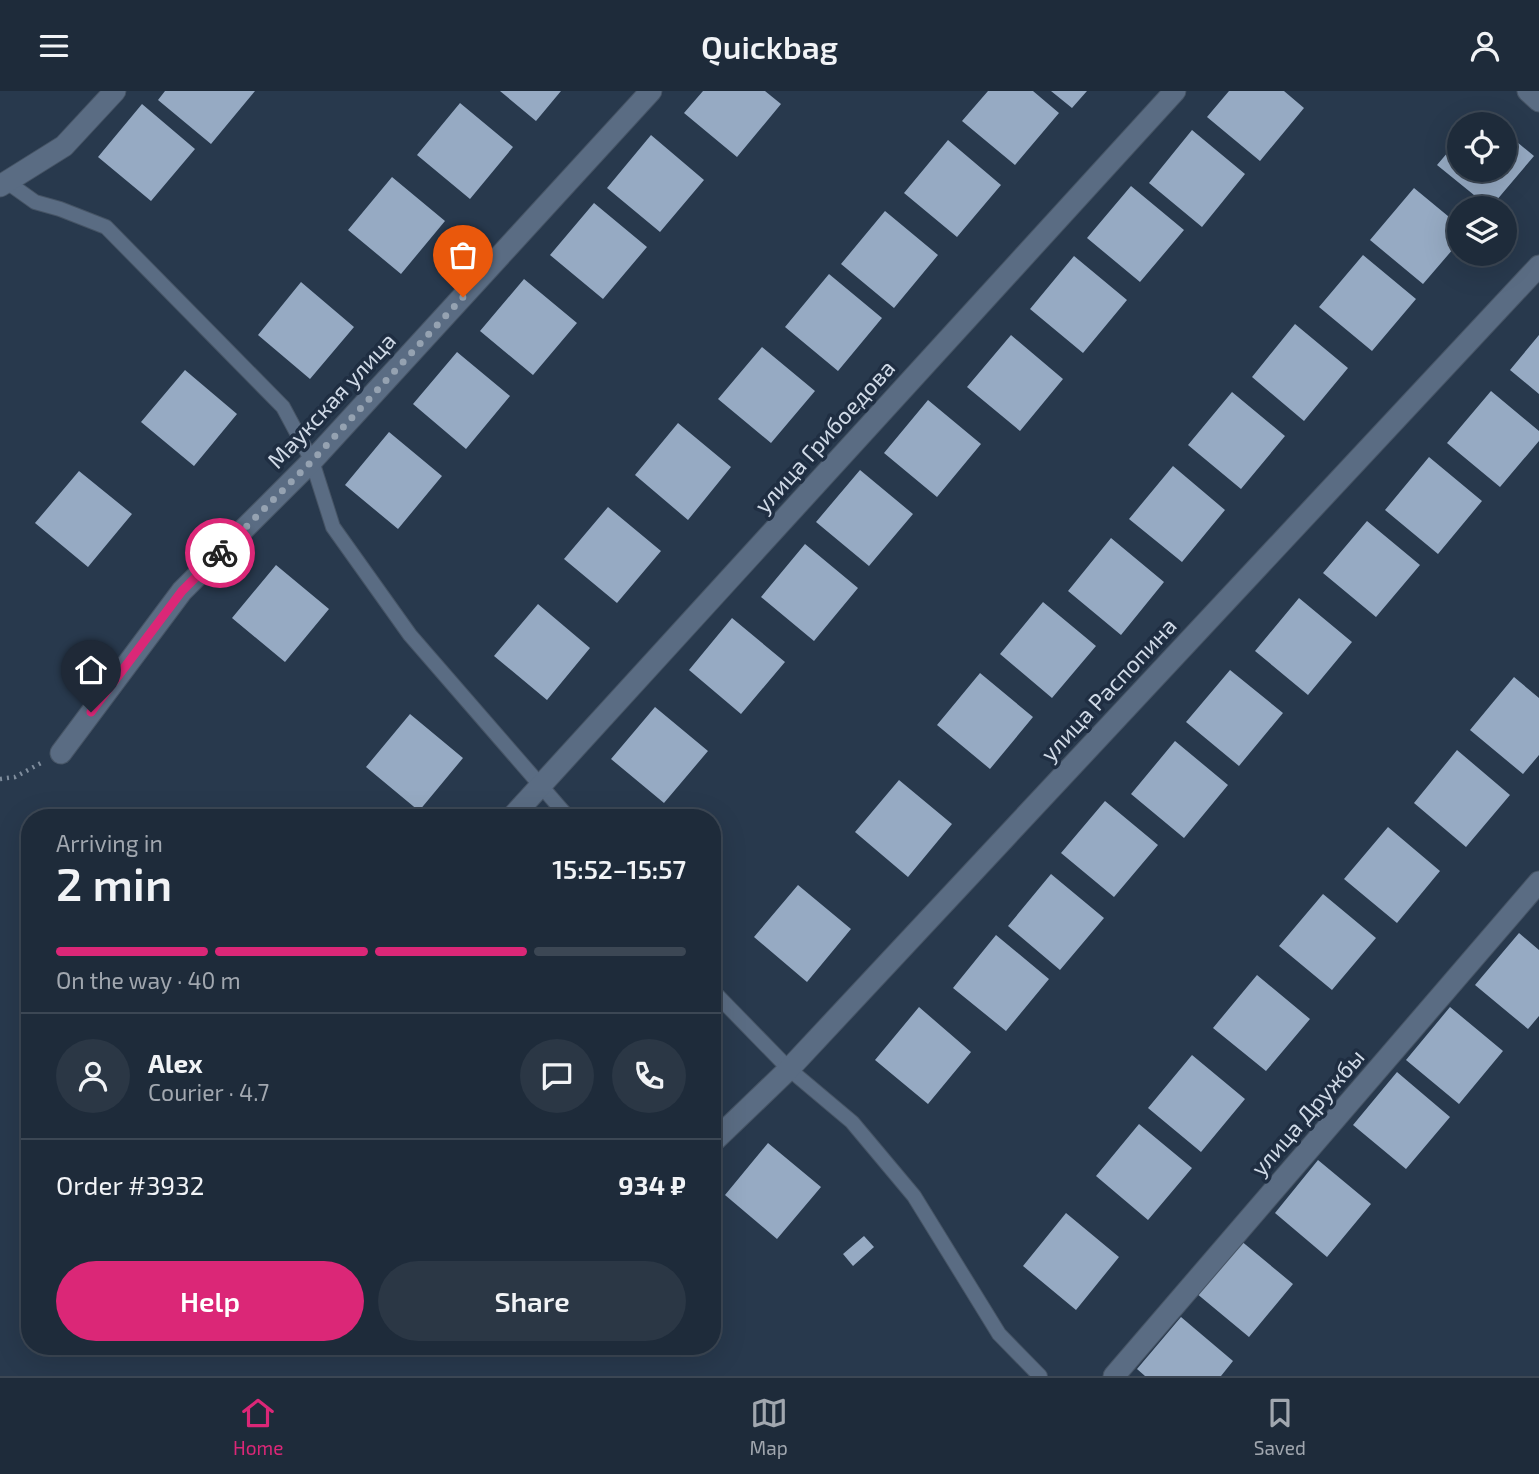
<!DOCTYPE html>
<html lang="en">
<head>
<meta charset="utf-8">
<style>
	:root { --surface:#1e2b3a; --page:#2b3745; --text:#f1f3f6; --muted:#a1a7af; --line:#3c4754; --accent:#db2777 }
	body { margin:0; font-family:"Exo 2",sans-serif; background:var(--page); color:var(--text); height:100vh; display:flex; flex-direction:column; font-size:26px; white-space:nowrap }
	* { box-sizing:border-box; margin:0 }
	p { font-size:23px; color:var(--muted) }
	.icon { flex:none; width:38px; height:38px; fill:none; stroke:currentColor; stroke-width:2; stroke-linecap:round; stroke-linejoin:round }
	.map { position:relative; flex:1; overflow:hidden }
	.sheet { position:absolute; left:21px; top:718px; width:700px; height:546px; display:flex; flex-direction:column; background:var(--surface); border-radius:28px; box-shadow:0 7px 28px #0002,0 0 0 2px var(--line) }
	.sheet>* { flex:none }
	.buttons { position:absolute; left:1447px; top:21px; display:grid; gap:14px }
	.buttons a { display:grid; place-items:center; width:70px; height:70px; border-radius:50%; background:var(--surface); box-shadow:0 7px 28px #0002,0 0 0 2px var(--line); font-size:35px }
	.pin { position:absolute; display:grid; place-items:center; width:60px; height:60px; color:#fff; margin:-72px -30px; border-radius:50% 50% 50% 0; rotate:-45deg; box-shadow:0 0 7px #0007 }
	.pin .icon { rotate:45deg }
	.courier { position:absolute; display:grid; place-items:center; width:70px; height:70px; margin:-35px; border:5px solid #db2777; border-radius:50%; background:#fff; color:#222; box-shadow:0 2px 9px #0007 }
	.overview em { font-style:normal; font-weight:600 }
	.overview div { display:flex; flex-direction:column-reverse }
	.overview { display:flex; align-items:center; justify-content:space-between; height:119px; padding:0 35px }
	h1 { font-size:46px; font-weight:600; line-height:52px }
	.bar { display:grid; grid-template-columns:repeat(4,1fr); gap:10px 7px; align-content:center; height:84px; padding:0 35px }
	.bar i { height:9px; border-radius:5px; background:var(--line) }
	.bar .current { background:var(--accent) }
	.bar p { grid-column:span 4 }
	.line { display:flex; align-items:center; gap:18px; padding:0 35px; border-top:2px solid var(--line) }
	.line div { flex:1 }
	.round { display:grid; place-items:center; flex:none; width:74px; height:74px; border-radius:37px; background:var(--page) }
	.cta { display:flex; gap:14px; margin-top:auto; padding:14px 35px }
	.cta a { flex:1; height:80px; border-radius:42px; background:var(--accent); color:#fff; font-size:28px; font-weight:600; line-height:80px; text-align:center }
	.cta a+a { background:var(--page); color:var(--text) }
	header { display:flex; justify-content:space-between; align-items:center; height:91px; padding:0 35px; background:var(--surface); font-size:32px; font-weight:600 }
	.menu { display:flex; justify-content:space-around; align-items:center; height:98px; border-top:2px solid var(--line); background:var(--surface); font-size:19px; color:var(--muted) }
	.menu a { display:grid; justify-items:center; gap:4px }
	.menu .current { color:var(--accent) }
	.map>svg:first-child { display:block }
	.building { fill:#96aac3 }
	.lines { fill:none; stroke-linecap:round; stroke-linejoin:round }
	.lane-casing { stroke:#465465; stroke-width:16 }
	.street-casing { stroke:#465465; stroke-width:23 }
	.path { stroke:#7f8d9d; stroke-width:4.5; stroke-dasharray:2 5; stroke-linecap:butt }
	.lane { stroke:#5a6c83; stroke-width:14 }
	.street { stroke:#5a6c83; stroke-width:21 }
	.done { stroke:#95a2b1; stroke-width:7; stroke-dasharray:0 12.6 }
	.route { stroke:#db2777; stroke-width:9 }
	.labels { text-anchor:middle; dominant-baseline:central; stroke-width:7; stroke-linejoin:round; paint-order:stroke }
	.street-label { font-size:23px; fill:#d0dae7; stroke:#1f2e42 }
</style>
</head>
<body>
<header><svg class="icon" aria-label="menu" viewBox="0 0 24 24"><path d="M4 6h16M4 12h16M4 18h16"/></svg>Quickbag<svg class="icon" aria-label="person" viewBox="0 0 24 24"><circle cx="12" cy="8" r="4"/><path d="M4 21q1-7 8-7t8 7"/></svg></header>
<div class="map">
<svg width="1539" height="1285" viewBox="0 0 1539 1285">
	<rect width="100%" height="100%" fill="#28394d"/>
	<path class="building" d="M165 0H255L211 53 158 9Z
		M500 0H561L536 30Z
		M703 0H765L781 13 737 66 684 22Z
		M988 0H1033L1059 22 1015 74 962 30Z
		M1051 0H1087L1072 17Z
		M1229 0H1284L1304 17 1260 70 1207 26Z
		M460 12 513 56 470 108 417 64Z
		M142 13 195 58 151 110 98 66Z
		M1481 21 1496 33H1471Z
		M1192 39 1245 83 1202 136 1149 92Z
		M1505 41 1534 65 1490 117 1437 74 1460 47V79H1505Z
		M651 44 704 89 660 141 607 97Z
		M948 49 1001 94 957 146 904 102Z
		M392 86 445 130 401 183 348 139Z
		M1131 95 1184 139 1140 191 1087 147Z
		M1414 97 1460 135V150L1423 193 1370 149Z
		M594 112 647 156 603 208 550 164Z
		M885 120 938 164 894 217 841 173Z
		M1363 164 1416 208 1372 260 1319 216Z
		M1074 165 1127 209 1083 262 1030 218Z
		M829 183 882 227 838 280 785 236Z
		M524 188 577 232 533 284 480 240Z
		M301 191 354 236 310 288 258 244Z
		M1295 233 1348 277 1304 330 1252 286Z
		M1011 244 1063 288 1020 340 967 296Z
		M1539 244V303L1510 279Z
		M762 256 815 300 771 352 718 308Z
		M457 261 510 305 466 358 413 313Z
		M185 279 237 323 194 375 141 331Z
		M1491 300 1539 340V350L1500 396 1447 352Z
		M1232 301 1285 345 1241 398 1188 354Z
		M928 309 981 353 937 406 884 362Z
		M678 332 731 376 688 429 635 384Z
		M389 341 442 385 398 438 345 394Z
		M1429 366 1482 410 1438 463 1385 419Z
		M1173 375 1225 419 1182 471 1129 428Z
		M860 379 913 423 869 475 816 431Z
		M79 380 132 423 88 476 35 432Z
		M608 416 661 460 617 512 564 468Z
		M1367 430 1420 474 1376 526 1323 482Z
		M1111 447 1164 491 1121 544 1068 500Z
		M805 453 858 497 814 550 761 506Z
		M276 474 329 518 285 571 232 527Z
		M1299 507 1352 551 1308 604 1255 560Z
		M1043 511 1096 555 1052 607 1000 563Z
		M538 513 590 557 547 609 494 565Z
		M732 527 785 571 741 623 689 579Z
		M1230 579 1283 622 1239 675 1186 631Z
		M980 582 1033 626 990 678 937 634Z
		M1514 586 1539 607V664L1523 683 1470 639Z
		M655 616 708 660 664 712 611 668Z
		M410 623 463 667 419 720 366 676Z
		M1175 650 1228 694 1184 747 1131 703Z
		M1457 659 1510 704 1466 756 1414 712Z
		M899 689 952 733 908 786 855 741Z
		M1105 710 1158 754 1114 806 1061 762Z
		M1388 736 1440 780 1397 832 1344 788Z
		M1051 783 1104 827 1060 879 1008 835Z
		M798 794 851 838 807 891 754 846Z
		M1323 803 1376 847 1332 899 1279 855Z
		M1519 842 1539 859V925L1528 938 1475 894Z
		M996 844 1049 888 1006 940 953 897Z
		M1257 884 1310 928 1266 980 1213 937Z
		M919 916 971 961 928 1013 875 969Z
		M1450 916 1503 960 1459 1013 1406 969Z
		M1192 964 1245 1008 1201 1061 1148 1017Z
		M1397 981 1450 1026 1406 1078 1353 1034Z
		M1139 1033 1192 1077 1148 1129 1096 1085Z
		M768 1052 821 1096 777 1148 725 1104Z
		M1318 1069 1371 1113 1327 1166 1275 1122Z
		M1066 1122 1119 1166 1076 1219 1023 1175Z
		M864 1145 874 1156 853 1175 843 1163Z
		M1240 1149 1293 1193 1249 1246 1196 1202Z
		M1181 1226 1233 1270 1221 1285H1145L1137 1278Z"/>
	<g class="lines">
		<defs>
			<path id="lane" d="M7 91 35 111 60 118 106 136 283 316 312 370 333 436 410 544 568 726
				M712 899 789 978 852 1031 914 1105 999 1243 1040 1285"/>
			<path id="street" d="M1528 0 1539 10
				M0 95 64 55 115 0
				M61 662 182 500 312 370 651 0
				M512 726 1175 0
				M712 1052 789 978 1539 175
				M1114 1285 1539 791"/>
		</defs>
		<use href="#lane" class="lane-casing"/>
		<use href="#street" class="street-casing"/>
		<path class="path" d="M0 688 15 686 41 672"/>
		<use href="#lane" class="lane"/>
		<use href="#street" class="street"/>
	</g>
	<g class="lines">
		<path class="done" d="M220 462 312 370 463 206"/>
		<path class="route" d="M91 621 182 500 220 462"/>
	</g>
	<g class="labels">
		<g class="street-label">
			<text transform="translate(331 309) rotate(-47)">Маукская улица</text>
			<text transform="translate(824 345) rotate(-48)">улица Грибоедова</text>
			<text transform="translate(1108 598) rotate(-47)">улица Распопина</text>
			<text transform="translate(1307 1021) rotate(-49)">улица Дружбы</text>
		</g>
	</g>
</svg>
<div class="buttons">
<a><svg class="icon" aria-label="locate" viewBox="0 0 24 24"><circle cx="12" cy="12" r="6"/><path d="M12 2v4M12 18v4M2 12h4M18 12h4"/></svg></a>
<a><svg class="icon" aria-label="layers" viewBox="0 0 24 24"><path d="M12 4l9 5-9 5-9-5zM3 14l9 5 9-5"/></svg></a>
</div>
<div class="pin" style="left:463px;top:206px;background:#ea580c"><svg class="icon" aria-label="bag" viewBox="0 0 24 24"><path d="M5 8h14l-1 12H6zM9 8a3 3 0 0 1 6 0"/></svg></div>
<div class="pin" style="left:91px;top:621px;background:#1f2937"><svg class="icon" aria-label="home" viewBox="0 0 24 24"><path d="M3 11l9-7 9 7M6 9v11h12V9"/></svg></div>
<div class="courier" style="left:220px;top:462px"><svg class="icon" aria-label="bike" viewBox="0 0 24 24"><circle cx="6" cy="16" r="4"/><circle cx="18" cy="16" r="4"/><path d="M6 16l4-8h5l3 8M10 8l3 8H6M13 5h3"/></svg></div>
<section class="sheet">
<div class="overview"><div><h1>2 min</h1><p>Arriving in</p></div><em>15:52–15:57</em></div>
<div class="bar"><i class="current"></i><i class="current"></i><i class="current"></i><i></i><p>On the way · 40 m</p></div>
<div class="line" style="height:126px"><a class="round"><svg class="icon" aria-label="person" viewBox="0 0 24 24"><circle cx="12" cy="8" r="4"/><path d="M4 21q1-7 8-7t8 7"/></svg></a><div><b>Alex</b><p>Courier · 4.7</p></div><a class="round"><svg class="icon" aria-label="chat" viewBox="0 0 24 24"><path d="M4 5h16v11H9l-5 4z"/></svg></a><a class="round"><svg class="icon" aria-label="phone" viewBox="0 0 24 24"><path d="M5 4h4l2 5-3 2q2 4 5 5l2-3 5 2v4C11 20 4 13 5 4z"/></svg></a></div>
<div class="line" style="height:91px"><div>Order #3932</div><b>934 ₽</b></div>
<div class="cta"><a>Help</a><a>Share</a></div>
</section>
</div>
<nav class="menu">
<a class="current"><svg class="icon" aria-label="home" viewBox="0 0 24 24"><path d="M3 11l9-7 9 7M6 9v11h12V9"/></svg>Home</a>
<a><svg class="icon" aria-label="map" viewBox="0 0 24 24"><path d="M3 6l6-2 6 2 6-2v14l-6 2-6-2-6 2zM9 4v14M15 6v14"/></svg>Map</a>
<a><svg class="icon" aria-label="saved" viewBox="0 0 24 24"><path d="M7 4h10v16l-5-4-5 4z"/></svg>Saved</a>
</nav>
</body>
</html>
